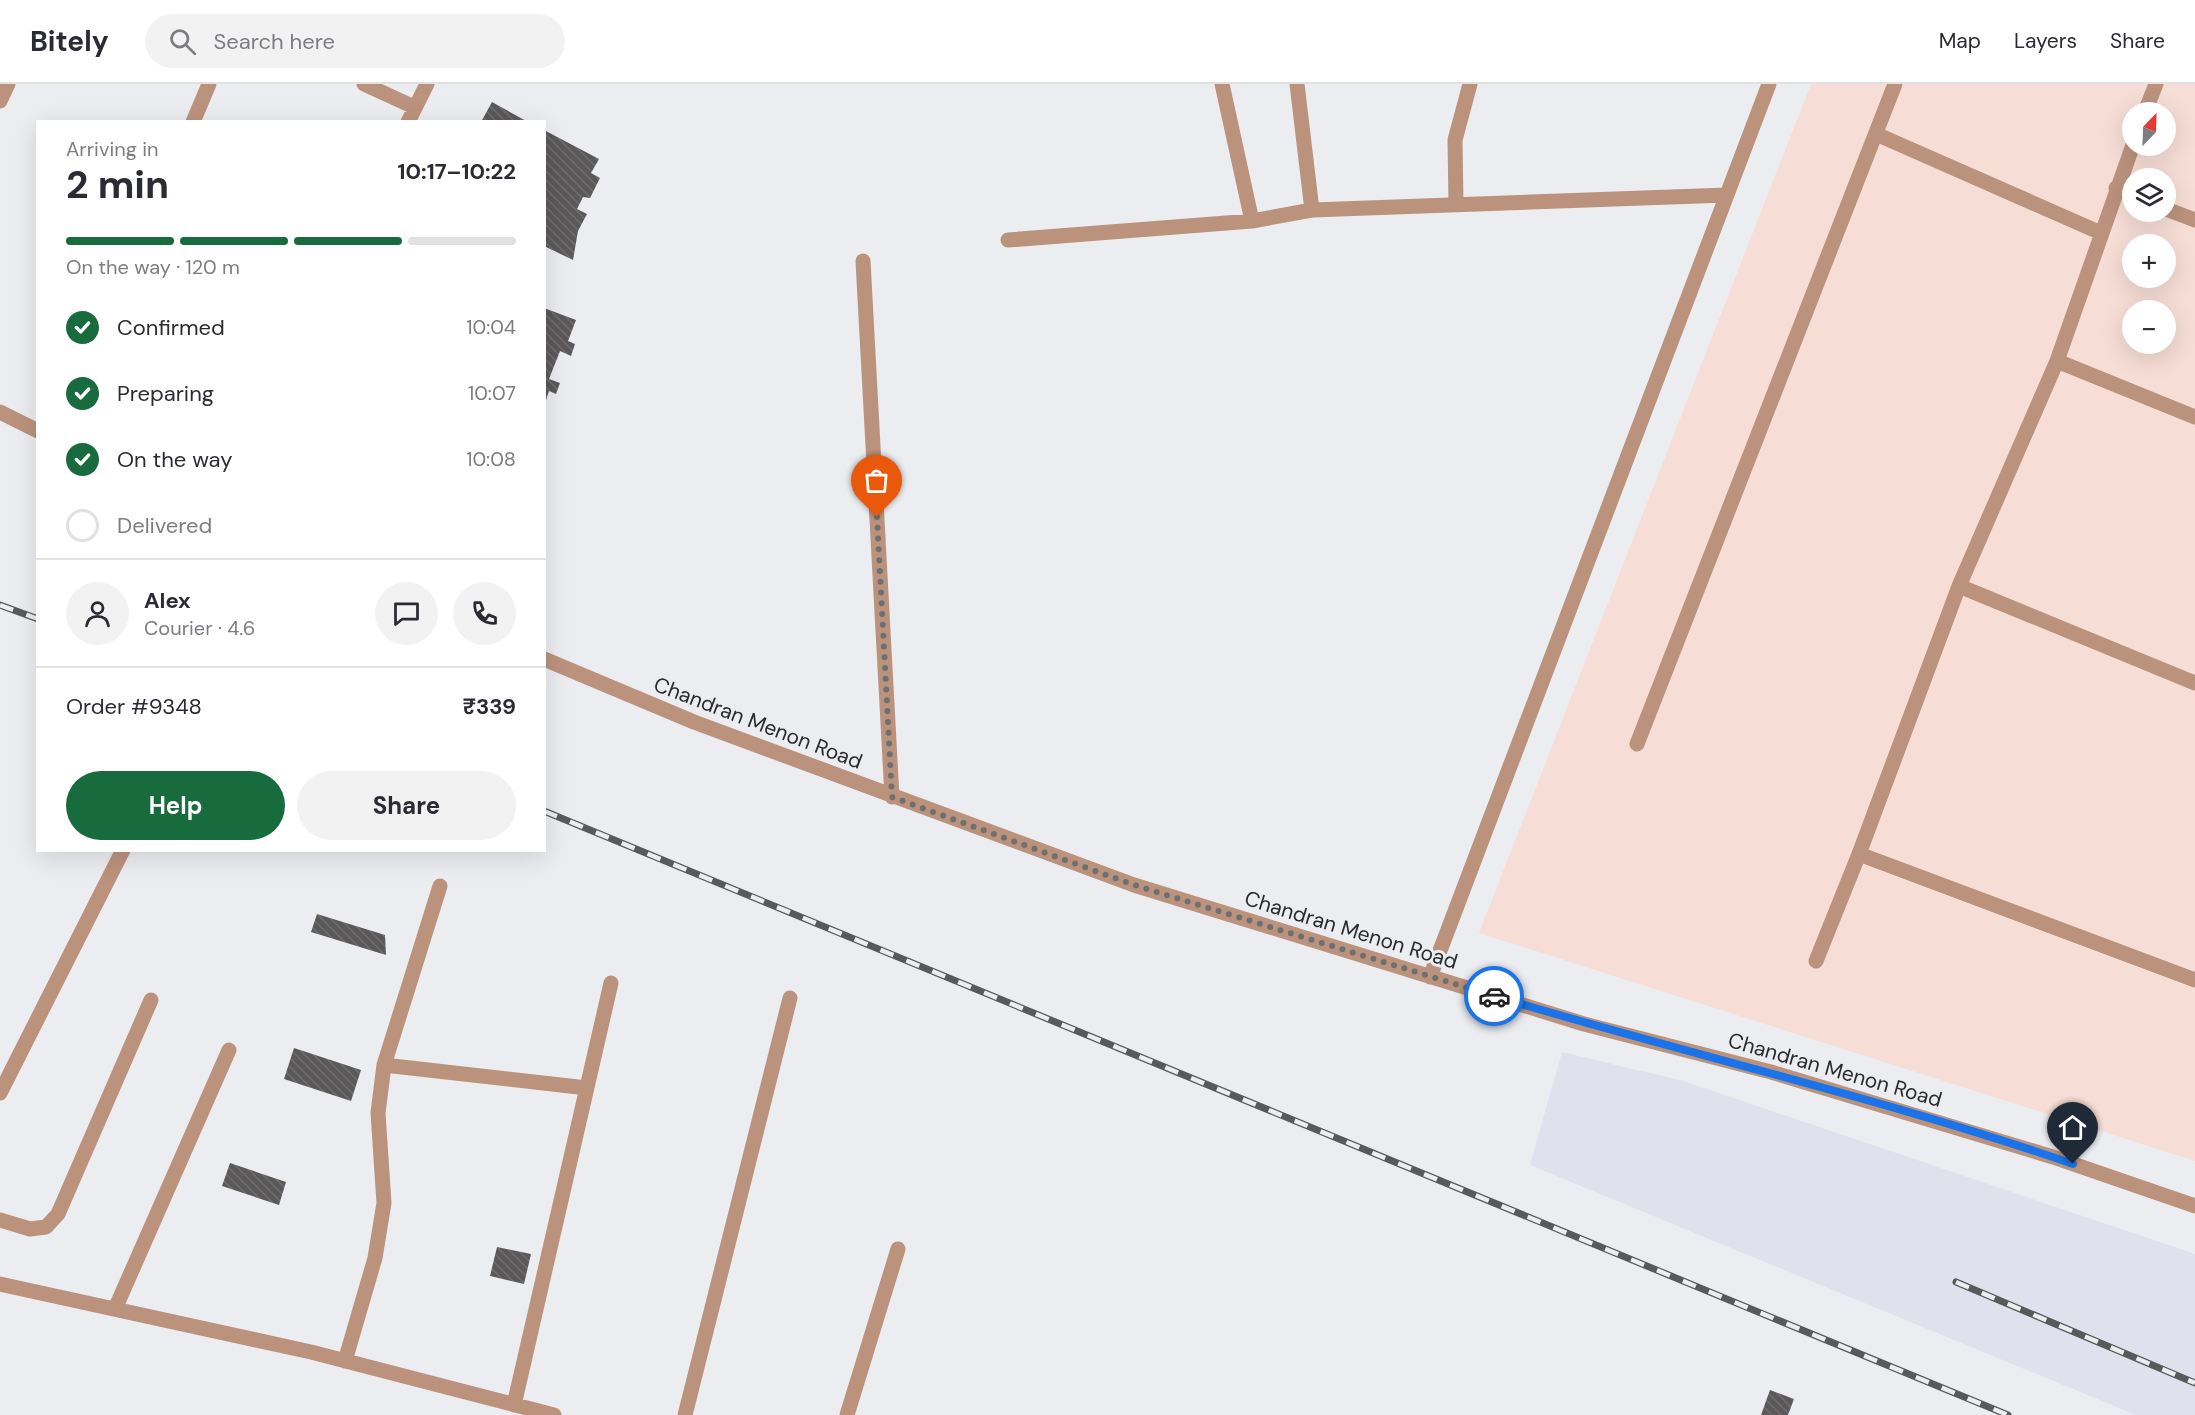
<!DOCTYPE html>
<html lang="en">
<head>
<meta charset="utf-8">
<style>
	:root { --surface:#fff; --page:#f2f2f3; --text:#2b2b33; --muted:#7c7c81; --line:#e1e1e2; --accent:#176b3c }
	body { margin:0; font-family:"DM Sans",sans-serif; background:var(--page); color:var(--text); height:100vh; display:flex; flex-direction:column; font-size:22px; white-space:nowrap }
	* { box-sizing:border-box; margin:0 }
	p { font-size:20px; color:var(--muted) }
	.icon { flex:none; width:33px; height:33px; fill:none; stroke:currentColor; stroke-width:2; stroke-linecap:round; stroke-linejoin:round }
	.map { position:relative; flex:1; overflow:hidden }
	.drawer { position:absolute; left:36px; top:36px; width:510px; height:732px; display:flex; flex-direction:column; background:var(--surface); border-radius:0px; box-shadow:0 6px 24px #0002 }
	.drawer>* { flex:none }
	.needle { width:39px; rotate:23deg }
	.controls { position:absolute; left:2122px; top:18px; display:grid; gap:12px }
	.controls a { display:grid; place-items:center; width:54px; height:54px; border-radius:50%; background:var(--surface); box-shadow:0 6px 24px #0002; font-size:30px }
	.pin { position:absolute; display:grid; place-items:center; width:51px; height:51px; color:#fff; margin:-62px -26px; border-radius:50% 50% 50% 0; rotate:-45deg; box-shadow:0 0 6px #0007 }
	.pin .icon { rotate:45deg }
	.courier { position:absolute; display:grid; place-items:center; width:60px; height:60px; margin:-30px; border:4px solid #1a73e8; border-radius:50%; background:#fff; color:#222; box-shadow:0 2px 8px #0007 }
	.headline em { font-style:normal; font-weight:700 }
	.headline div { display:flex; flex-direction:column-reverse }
	.headline { display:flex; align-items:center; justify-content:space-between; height:102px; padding:0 30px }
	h1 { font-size:39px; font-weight:700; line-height:45px }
	.bar { display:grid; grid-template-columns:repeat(4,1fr); gap:9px 6px; align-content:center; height:72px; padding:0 30px }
	.bar i { height:8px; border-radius:4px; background:var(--line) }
	.bar .on { background:var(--accent) }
	.bar p { grid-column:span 4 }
	.line { display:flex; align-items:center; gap:15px; padding:0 30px; border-top:2px solid var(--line) }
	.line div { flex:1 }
	.round { display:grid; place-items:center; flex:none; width:63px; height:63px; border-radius:32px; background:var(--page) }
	ol { padding:0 30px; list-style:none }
	li { display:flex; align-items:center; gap:18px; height:66px }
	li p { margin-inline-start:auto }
	li .icon { padding:6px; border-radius:50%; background:var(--accent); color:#fff; stroke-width:4 }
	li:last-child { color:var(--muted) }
	li i { width:33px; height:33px; border:3px solid var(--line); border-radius:50% }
	.cta { display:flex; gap:12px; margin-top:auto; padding:12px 30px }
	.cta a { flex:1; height:69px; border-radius:36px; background:var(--accent); color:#fff; font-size:24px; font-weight:700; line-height:69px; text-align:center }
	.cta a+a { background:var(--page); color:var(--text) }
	header { display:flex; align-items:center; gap:36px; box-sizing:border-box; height:84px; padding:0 30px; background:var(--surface); border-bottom:2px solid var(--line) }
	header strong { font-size:28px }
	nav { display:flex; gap:33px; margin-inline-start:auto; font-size:21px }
	.search { width:420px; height:54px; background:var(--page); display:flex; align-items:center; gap:15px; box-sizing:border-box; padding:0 21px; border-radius:33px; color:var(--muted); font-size:22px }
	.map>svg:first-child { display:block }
	.built { fill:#dfe1ed }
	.industrial { fill:#f6ddd6; fill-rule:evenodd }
	.building { fill:url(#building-back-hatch) }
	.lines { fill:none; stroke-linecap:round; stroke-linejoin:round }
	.minor { stroke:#bb937d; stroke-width:15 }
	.rail-casing { stroke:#58595a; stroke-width:7 }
	.rail { stroke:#ecedf1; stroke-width:4.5; stroke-dasharray:14; stroke-linecap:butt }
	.done { stroke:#6e6f71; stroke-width:6; stroke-dasharray:0 10.8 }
	.route { stroke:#1a73e8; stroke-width:8 }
	.labels { text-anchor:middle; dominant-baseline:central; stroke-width:6; stroke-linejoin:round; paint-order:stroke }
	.street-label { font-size:21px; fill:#2a2b2c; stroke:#ecedf1 }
</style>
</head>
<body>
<header>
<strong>Bitely</strong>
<div class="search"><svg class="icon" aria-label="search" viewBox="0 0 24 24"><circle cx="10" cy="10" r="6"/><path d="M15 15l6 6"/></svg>Search here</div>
<nav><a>Map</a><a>Layers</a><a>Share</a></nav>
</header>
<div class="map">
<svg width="2195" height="1331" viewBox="0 0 2195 1331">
	<defs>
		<pattern id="building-back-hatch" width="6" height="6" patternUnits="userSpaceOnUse" patternTransform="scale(1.5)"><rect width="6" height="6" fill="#5b585a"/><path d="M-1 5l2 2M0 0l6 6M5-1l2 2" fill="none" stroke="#6f6d6e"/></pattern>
	</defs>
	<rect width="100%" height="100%" fill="#ecedf1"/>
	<path class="built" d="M1562 968 1683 997 2195 1170V1331H2136L1530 1081Z"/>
	<path class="industrial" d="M1811 0H2195V1077L1479 849ZM2133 28H2166V62H2133ZM2133 94H2166V128H2133ZM2133 160H2166V194H2133ZM2133 226H2166V260H2133Z"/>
	<path class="building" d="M492 18 528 38H481Z
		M544 46 599 75 591 89 600 94 590 114 583 113 577 125 587 130 578 147 573 176 544 162Z
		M544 224 576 236 568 257 575 260 571 272 560 267 549 295 560 299 556 310 549 307 545 319Z
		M317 830 385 851 386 871 311 848Z
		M294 964 361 986 351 1017 284 995Z
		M230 1079 286 1098 279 1121 222 1102Z
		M497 1163 531 1170 524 1200 490 1192Z
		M1770 1306 1794 1315 1788 1331H1761Z"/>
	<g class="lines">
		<path class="minor" d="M364 0 414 23
			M1222 0 1252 137
			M1297 0 1312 126
			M0 17 8 0
			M2145 28 2156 0
			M193 38 209 0
			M408 38 427 0
			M1876 50 2101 149
			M2116 104 2133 111
			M1456 121 1455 56 1470 0
			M2166 125 2195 136
			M1008 156 1252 137 1312 126 1727 111
			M863 177 892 713
			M2057 277 2195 333
			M0 328 38 347
			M1959 502 2195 599
			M544 575 694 638 1134 801 1584 940 1771 988 2053 1073 2195 1122
			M1637 660 1895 0
			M1859 770 2195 896
			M1816 877 1859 770 1959 502 2057 277 2133 61
			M1430 893 1769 0
			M384 981 587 1004
			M0 1009 123 766
			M0 1136 30 1145 46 1143 58 1130 151 916
			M0 1200 311 1268 554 1331
			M115 1225 229 966
			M345 1277 375 1174 384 1119 378 1029 384 981 440 802
			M514 1321 611 899
			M685 1331 790 914
			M847 1331 898 1165"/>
		<defs>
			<path id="rail" d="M0 521 38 535
				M544 727 2008 1331
				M1956 1198 2195 1299"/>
		</defs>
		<use href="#rail" class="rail-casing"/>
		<use href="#rail" class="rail"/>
	</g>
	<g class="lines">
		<path class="done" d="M877 433 892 713 1134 801 1494 912"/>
		<path class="route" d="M1494 912C1686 970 1883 1014 2073 1080"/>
	</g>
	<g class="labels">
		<g class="street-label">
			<text transform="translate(758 639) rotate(21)">Chandran Menon Road</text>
			<text transform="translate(1351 846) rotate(17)">Chandran Menon Road</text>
			<text transform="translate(1835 986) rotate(16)">Chandran Menon Road</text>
		</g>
	</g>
</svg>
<div class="controls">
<a><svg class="needle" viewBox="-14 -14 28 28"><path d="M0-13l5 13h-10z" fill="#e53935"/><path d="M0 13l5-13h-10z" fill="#7c7c81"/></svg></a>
<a><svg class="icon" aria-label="layers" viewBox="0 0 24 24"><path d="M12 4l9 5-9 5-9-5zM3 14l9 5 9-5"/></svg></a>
<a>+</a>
<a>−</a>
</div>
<div class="pin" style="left:877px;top:433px;background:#ea580c"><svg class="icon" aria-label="bag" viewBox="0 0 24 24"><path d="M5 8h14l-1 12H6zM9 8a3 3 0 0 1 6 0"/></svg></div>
<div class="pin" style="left:2073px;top:1080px;background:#1f2937"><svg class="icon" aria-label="home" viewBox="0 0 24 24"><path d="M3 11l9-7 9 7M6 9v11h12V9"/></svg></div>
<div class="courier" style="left:1494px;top:912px"><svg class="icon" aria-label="car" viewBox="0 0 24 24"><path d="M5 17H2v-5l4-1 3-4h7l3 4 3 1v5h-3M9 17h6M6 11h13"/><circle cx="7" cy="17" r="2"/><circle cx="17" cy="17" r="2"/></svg></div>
<section class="drawer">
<div class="headline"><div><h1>2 min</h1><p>Arriving in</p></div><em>10:17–10:22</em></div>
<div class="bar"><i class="on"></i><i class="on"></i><i class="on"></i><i></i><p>On the way · 120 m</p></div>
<ol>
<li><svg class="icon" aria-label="check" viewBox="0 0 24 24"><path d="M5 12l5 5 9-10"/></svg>Confirmed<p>10:04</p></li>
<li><svg class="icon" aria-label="check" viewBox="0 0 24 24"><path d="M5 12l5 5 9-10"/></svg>Preparing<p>10:07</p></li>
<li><svg class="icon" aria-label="check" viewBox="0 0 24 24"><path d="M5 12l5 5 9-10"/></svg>On the way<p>10:08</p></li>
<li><i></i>Delivered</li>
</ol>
<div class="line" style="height:108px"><a class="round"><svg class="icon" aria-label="person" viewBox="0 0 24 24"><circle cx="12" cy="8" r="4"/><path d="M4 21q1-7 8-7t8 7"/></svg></a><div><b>Alex</b><p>Courier · 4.6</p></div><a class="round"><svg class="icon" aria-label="chat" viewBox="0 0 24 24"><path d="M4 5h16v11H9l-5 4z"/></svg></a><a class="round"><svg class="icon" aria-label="phone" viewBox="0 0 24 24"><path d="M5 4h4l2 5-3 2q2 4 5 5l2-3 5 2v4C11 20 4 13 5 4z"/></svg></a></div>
<div class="line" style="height:78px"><div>Order #9348</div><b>₹339</b></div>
<div class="cta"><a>Help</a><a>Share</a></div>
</section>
</div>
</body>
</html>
